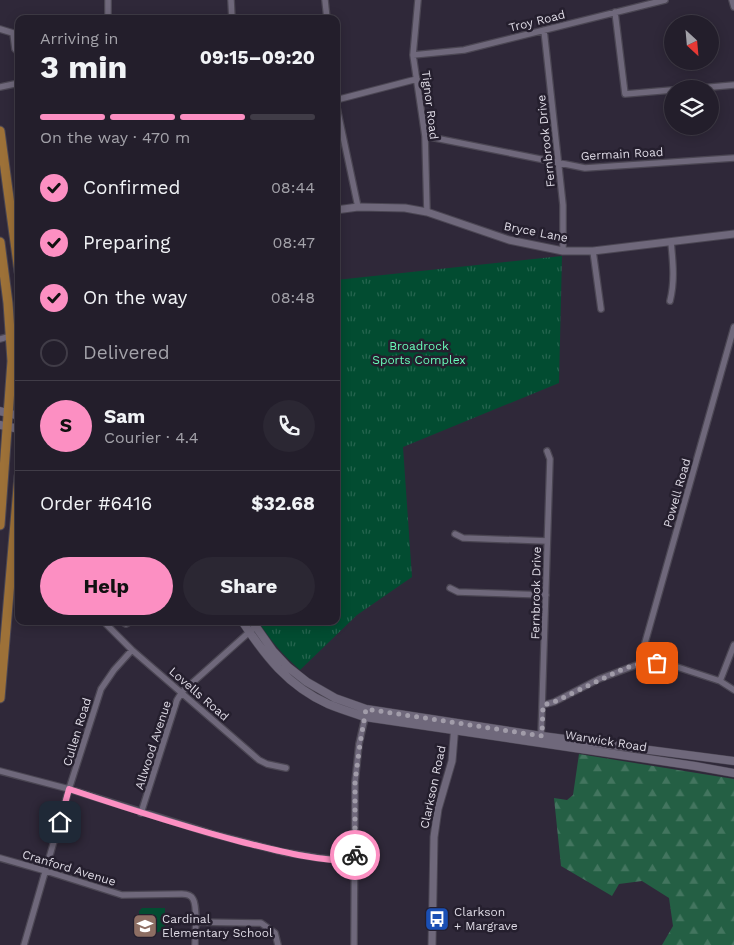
<!DOCTYPE html>
<html lang="en">
<head>
<meta charset="utf-8">
<style>
	:root { --surface:#231e2b; --page:#2b2733; --text:#f1f3f6; --muted:#a3a2a9; --line:#403c47; --accent:#fc8fc2 }
	body { margin:0; font-family:"Work Sans",sans-serif; background:var(--page); color:var(--text); height:100vh; display:flex; flex-direction:column; font-size:19px; white-space:nowrap }
	* { box-sizing:border-box; margin:0 }
	p { font-size:16px; color:var(--muted) }
	.icon { flex:none; width:28px; height:28px; fill:none; stroke:currentColor; stroke-width:2; stroke-linecap:round; stroke-linejoin:round }
	.map { position:relative; flex:1; overflow:hidden }
	.details { position:absolute; left:15px; top:15px; width:325px; height:610px; display:flex; flex-direction:column; background:var(--surface); border-radius:10px; box-shadow:0 2px 12px #0003,0 0 0 1px var(--line) }
	.details>* { flex:none }
	.needle { width:32px; rotate:154deg }
	.tools { position:absolute; left:664px; top:15px; display:grid; gap:10px }
	.tools a { display:grid; place-items:center; width:55px; height:55px; border-radius:50%; background:var(--surface); box-shadow:0 2px 12px #0003,0 0 0 1px var(--line); font-size:25px }
	.pin { position:absolute; display:grid; place-items:center; width:42px; height:42px; color:#fff; margin:-21px; border-radius:10px; box-shadow:0 2px 8px #0006 }
	.courier { position:absolute; display:grid; place-items:center; width:50px; height:50px; margin:-25px; border:4px solid #fc8fc2; border-radius:50%; background:#fff; color:#222; box-shadow:0 1px 6px #0007 }
	.head em { font-style:normal; font-weight:700 }
	.head div { display:flex; flex-direction:column-reverse }
	.head { display:flex; align-items:center; justify-content:space-between; height:85px; padding:0 25px }
	h1 { font-size:32px; font-weight:700; line-height:38px }
	.bar { display:grid; grid-template-columns:repeat(4,1fr); gap:8px 5px; align-content:center; height:60px; padding:0 25px }
	.bar i { height:6px; border-radius:4px; background:var(--line) }
	.bar .active { background:var(--accent) }
	.bar p { grid-column:span 4 }
	.line { display:flex; align-items:center; gap:12px; padding:0 25px; border-top:1px solid var(--line) }
	.line div { flex:1 }
	.round { display:grid; place-items:center; flex:none; width:52px; height:52px; border-radius:26px; background:var(--page) }
	ol { padding:0 25px; list-style:none }
	li { display:flex; align-items:center; gap:15px; height:55px }
	li p { margin-inline-start:auto }
	li .icon { padding:5px; border-radius:50%; background:var(--accent); color:#111; stroke-width:4 }
	li:last-child { color:var(--muted) }
	li i { width:28px; height:28px; border:2px solid var(--line); border-radius:50% }
	.action { display:flex; gap:10px; margin-top:auto; padding:10px 25px }
	.action a { flex:1; height:58px; border-radius:30px; background:var(--accent); color:#111; font-size:20px; font-weight:700; line-height:58px; text-align:center }
	.action a+a { background:var(--page); color:var(--text) }
	.map>svg:first-child { display:block }
	.grass { fill:#024c31 }
	.forest { fill:url(#forest-firs) }
	.park { fill:url(#park-tufts) }
	.lines { fill:none; stroke-linecap:round; stroke-linejoin:round }
	.minor-casing { stroke:#4b4653; stroke-width:8 }
	.tertiary-casing { stroke:#4b4653; stroke-width:9 }
	.secondary-casing { stroke:#4b4653; stroke-width:9 }
	.primary-casing { stroke:#4b4653; stroke-width:11 }
	.minor { stroke:#6f687b; stroke-width:5.5 }
	.tertiary { stroke:#6f687b; stroke-width:7 }
	.secondary { stroke:#6f687b; stroke-width:8 }
	.primary { stroke:#9d7138; stroke-width:9 }
	.done { stroke:#a19ca9; stroke-width:5; stroke-dasharray:0 9 }
	.route { stroke:#fc8fc2; stroke-width:6 }
	.labels { text-anchor:middle; dominant-baseline:central; stroke-width:5; stroke-linejoin:round; paint-order:stroke }
	.street-label { font-size:12px; fill:#dfdbe6; stroke:#251f2e }
	.park-label { font-size:12px; fill:#69fcb9; stroke:#251f2e }
	.poi-label { font-size:12px; fill:#dfdbe6; stroke:#251f2e; text-anchor:start }
</style>
</head>
<body>
<div class="map">
<svg width="734" height="945" viewBox="0 0 734 945">
	<defs>
		<pattern id="forest-firs" width="22" height="20" patternUnits="userSpaceOnUse" patternTransform="scale(1.25)"><rect width="22" height="20" fill="#245f44"/><path d="M5 1l3.5 6h-7zM16 11l3.5 6h-7z" fill="#43755f"/></pattern>
		<pattern id="park-tufts" width="24" height="20" patternUnits="userSpaceOnUse" patternTransform="scale(1.25)"><rect width="24" height="20" fill="#024c31"/><path d="M3 7l-1-3M5 7V3M7 7l1-3M15 17l-1-3M17 17v-4M19 17l1-3" fill="none" stroke="#26654f"/></pattern>
	</defs>
	<rect width="100%" height="100%" fill="#2f2839"/>
	<path class="grass" d="M142 908H165V926L159 932 140 934 139 911Z"/>
	<path class="forest" d="M579 754 734 779V945H662L673 926 669 898 642 881 619 884 612 896 561 866 554 798 567 800 573 795Z"/>
	<path class="park" d="M562 256 559 383 403 447 412 577 357 615 300 670C283 655 270 640 258 621H336V280Z"/>
	<g class="lines">
		<defs>
			<path id="minor" d="M108 0V19
				M231 0 232 19
				M325 0 327 19
				M418 0 413 55 425 136 427 212
				M732 0 734 7
				M615 12 625 94 672 90
				M0 29 13 33 15 49 19 53
				M544 30 563 205V251
				M413 55 464 50 665 0
				M0 87 19 83
				M689 89 734 85
				M336 100 417 79
				M336 103 358 207
				M425 136 585 168 734 158
				M593 251 601 309
				M670 301C675 281 673 263 671 242
				M0 339 11 336 19 338
				M455 534 463 538 547 541
				M450 588 458 592 546 595
				M121 621 126 624 131 621
				M106 624 132 650 259 760 267 764 286 768
				M639 664 734 327
				M720 681 734 645
				M543 705 554 702 599 679 639 664 671 665 720 681 734 690
				M541 738 550 459 547 451
				M0 771 69 789 213 834 283 852 319 858 355 861
				M141 813 177 700 182 692 256 626
				M0 858 46 871 122 895 182 894C187 894 191 895 193 899 198 907 195 935 195 945
				M195 922 261 923 275 933 278 945
				M24 945 69 789 101 689 114 670 132 650
				M354 945 355 782 359 744 366 713"/>
			<path id="tertiary" d="M336 210 358 207 405 208 427 212 509 240 563 251H593L734 234
				M432 945 434 837 438 809 452 761 455 725"/>
			<path id="secondary" d="M0 411 19 416
				M0 425 19 429
				M242 621C265 656 288 686 328 704 340 709 353 713 365 717L695 766 734 773
				M252 621 273 651 288 667 307 682 335 698 366 709 542 736 734 761"/>
			<path id="primary" d="M0 131 19 272
				M0 242 8 303 12 361 0 525
				M0 698 19 476"/>
		</defs>
		<use href="#minor" class="minor-casing"/>
		<use href="#tertiary" class="tertiary-casing"/>
		<use href="#secondary" class="secondary-casing"/>
		<use href="#primary" class="primary-casing"/>
		<use href="#minor" class="minor"/>
		<use href="#tertiary" class="tertiary"/>
		<use href="#secondary" class="secondary"/>
		<use href="#primary" class="primary"/>
	</g>
	<g class="lines">
		<path class="done" d="M355 855V782L360 744 366 709 542 736 543 705 554 702 625 668 639 664 657 663"/>
		<path class="route" d="M60 822 69 789C126 808 184 827 242 842 279 851 316 861 355 861V855"/>
	</g>
	<defs>
		<symbol id="bus-square" viewBox="-11 -11 22 22"><rect x="-9" y="-9" width="18" height="18" rx="4" fill="#1a4fb4" stroke="#251f2e"/><path d="M-5-6H5V4H4V6H2V4H-2V6H-4V4H-5ZM-3.5-4V0h7V-4ZM-3.5 1.2v1.5H-2V1.2ZM2 1.2v1.5H3.5V1.2Z" fill="#fff"/></symbol>
		<symbol id="school-square" viewBox="-11 -11 22 22"><rect x="-9" y="-9" width="18" height="18" rx="4" fill="#8d6e63" stroke="#251f2e"/><path d="M0-5L7-2L0 1L-7-2ZM-4 1L0 2.5L4 1V4Q0 6-4 4Z" fill="#fff"/></symbol>
	</defs>
	<g fill-rule="evenodd">
		<use href="#bus-square" x="423" y="905" width="28" height="28"/>
		<use href="#school-square" x="131" y="912" width="28" height="28"/>
	</g>
	<g class="labels">
		<g class="street-label">
			<text transform="translate(537 21) rotate(-14)">Troy Road</text>
			<text transform="translate(430 105) rotate(83)">Tignor Road</text>
			<text transform="translate(546 141) rotate(-96)">Fernbrook Drive</text>
			<text transform="translate(622 154) rotate(-3)">Germain Road</text>
			<text transform="translate(536 232) rotate(11)">Bryce Lane</text>
			<text transform="translate(677 493) rotate(-74)">Powell Road</text>
			<text transform="translate(536 593) rotate(-89)">Fernbrook Drive</text>
			<text transform="translate(199 694) rotate(41)">Lovells Road</text>
			<text transform="translate(77 732) rotate(-73)">Cullen Road</text>
			<text transform="translate(606 741) rotate(9)">Warwick Road</text>
			<text transform="translate(153 745) rotate(-72)">Allwood Avenue</text>
			<text transform="translate(433 787) rotate(-78)">Clarkson Road</text>
			<text transform="translate(69 868) rotate(17)">Cranford Avenue</text>
		</g>
		<g class="park-label">
			<text x="419" y="346">Broadrock<tspan x="419" dy="14">Sports Complex</tspan></text>
		</g>
		<g class="poi-label">
			<text x="454" y="912">Clarkson<tspan x="454" dy="14">+ Margrave</tspan></text>
			<text x="162" y="919">Cardinal<tspan x="162" dy="14">Elementary School</tspan></text>
		</g>
	</g>
</svg>
<div class="tools">
<a><svg class="needle" viewBox="-14 -14 28 28"><path d="M0-13l5 13h-10z" fill="#e53935"/><path d="M0 13l5-13h-10z" fill="#a3a2a9"/></svg></a>
<a><svg class="icon" aria-label="layers" viewBox="0 0 24 24"><path d="M12 4l9 5-9 5-9-5zM3 14l9 5 9-5"/></svg></a>
</div>
<div class="pin" style="left:657px;top:663px;background:#ea580c"><svg class="icon" aria-label="bag" viewBox="0 0 24 24"><path d="M5 8h14l-1 12H6zM9 8a3 3 0 0 1 6 0"/></svg></div>
<div class="pin" style="left:60px;top:822px;background:#1f2937"><svg class="icon" aria-label="home" viewBox="0 0 24 24"><path d="M3 11l9-7 9 7M6 9v11h12V9"/></svg></div>
<div class="courier" style="left:355px;top:855px"><svg class="icon" aria-label="bike" viewBox="0 0 24 24"><circle cx="6" cy="16" r="4"/><circle cx="18" cy="16" r="4"/><path d="M6 16l4-8h5l3 8M10 8l3 8H6M13 5h3"/></svg></div>
<section class="details">
<div class="head"><div><h1>3 min</h1><p>Arriving in</p></div><em>09:15–09:20</em></div>
<div class="bar"><i class="active"></i><i class="active"></i><i class="active"></i><i></i><p>On the way · 470 m</p></div>
<ol>
<li><svg class="icon" aria-label="check" viewBox="0 0 24 24"><path d="M5 12l5 5 9-10"/></svg>Confirmed<p>08:44</p></li>
<li><svg class="icon" aria-label="check" viewBox="0 0 24 24"><path d="M5 12l5 5 9-10"/></svg>Preparing<p>08:47</p></li>
<li><svg class="icon" aria-label="check" viewBox="0 0 24 24"><path d="M5 12l5 5 9-10"/></svg>On the way<p>08:48</p></li>
<li><i></i>Delivered</li>
</ol>
<div class="line" style="height:90px"><b class="round" style="background:var(--accent);color:#111">S</b><div><b>Sam</b><p>Courier · 4.4</p></div><a class="round"><svg class="icon" aria-label="phone" viewBox="0 0 24 24"><path d="M5 4h4l2 5-3 2q2 4 5 5l2-3 5 2v4C11 20 4 13 5 4z"/></svg></a></div>
<div class="line" style="height:65px"><div>Order #6416</div><b>$32.68</b></div>
<div class="action"><a>Help</a><a>Share</a></div>
</section>
</div>
</body>
</html>
